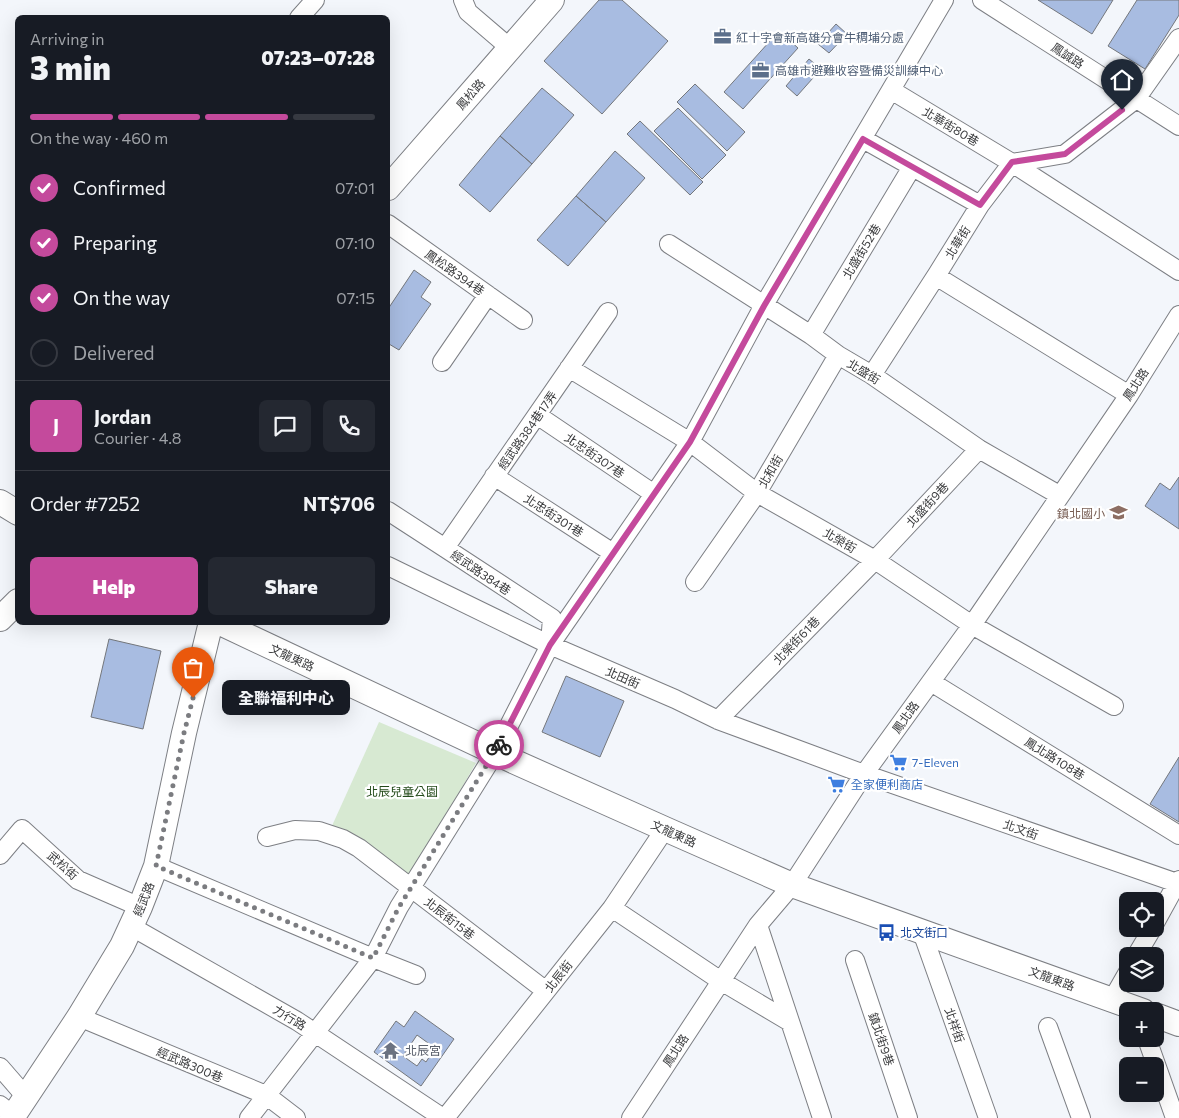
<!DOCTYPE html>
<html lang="en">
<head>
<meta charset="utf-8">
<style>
	:root { --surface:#171b24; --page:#242831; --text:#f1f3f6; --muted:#9ea1a6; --line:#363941; --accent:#c44a9c }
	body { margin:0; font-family:Commissioner,"Noto Sans TC",sans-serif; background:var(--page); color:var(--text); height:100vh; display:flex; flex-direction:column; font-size:19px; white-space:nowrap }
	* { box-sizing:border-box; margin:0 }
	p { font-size:16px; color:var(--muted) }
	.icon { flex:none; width:28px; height:28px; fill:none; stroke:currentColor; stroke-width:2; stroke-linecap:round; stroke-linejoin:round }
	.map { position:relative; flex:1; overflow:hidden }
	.side { position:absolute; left:15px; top:15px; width:375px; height:610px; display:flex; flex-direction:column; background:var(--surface); border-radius:8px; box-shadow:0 5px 20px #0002 }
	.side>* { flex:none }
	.buttons { position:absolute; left:1119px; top:892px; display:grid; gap:10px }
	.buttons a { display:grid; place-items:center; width:45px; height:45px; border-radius:8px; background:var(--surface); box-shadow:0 5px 20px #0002; font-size:25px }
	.pin { position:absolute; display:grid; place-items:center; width:42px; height:42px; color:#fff; margin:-51px -21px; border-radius:50% 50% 50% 0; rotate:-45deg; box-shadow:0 0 5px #0007 }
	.pin .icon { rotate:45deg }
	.courier { position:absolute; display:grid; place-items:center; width:50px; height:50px; margin:-25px; border:4px solid #c44a9c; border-radius:50%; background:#fff; color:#222; box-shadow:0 1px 6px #0007 }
	.bubble { position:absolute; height:35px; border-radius:8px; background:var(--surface); box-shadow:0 5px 20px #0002; font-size:16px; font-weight:800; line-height:35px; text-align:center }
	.summary em { font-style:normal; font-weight:800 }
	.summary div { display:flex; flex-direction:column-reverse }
	.summary { display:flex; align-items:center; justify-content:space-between; height:85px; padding:0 15px }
	h1 { font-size:32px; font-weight:800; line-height:38px }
	.bar { display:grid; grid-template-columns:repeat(4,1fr); gap:8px 5px; align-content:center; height:60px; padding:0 15px }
	.bar i { height:6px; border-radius:4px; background:var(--line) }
	.bar .selected { background:var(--accent) }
	.bar p { grid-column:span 4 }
	.line { display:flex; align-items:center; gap:12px; padding:0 15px; border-top:1px solid var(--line) }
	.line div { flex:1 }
	.round { display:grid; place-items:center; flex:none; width:52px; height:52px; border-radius:8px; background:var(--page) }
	ol { padding:0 15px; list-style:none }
	li { display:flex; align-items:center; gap:15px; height:55px }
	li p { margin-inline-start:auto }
	li .icon { padding:5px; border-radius:50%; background:var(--accent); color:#fff; stroke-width:4 }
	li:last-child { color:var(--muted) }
	li i { width:28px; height:28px; border:2px solid var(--line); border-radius:50% }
	.button { display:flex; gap:10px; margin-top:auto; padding:10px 15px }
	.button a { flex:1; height:58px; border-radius:8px; background:var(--accent); color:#fff; font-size:20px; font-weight:800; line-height:58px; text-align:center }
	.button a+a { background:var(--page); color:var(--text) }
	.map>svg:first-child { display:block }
	.green { fill:#d7e9d2 }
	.building { fill:#a8bce1; stroke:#74777c; fill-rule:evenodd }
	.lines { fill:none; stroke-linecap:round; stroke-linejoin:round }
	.street-casing { stroke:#7d7f84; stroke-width:20 }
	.secondary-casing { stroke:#7d7f84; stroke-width:26 }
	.street { stroke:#fff; stroke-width:18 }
	.secondary { stroke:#fff; stroke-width:24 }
	.done { stroke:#7b7c80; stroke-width:5; stroke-dasharray:0 9 }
	.route { stroke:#c44a9c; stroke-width:6 }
	.labels { text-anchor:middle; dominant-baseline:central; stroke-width:4.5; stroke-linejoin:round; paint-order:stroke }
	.service-label { font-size:12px; fill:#4e5e75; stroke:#fff; text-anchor:start }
	.street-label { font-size:12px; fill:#3a3b3d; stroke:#fff }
	.education-label { font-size:12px; fill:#785e54; stroke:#fff; text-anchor:end }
	.shop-label { font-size:12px; fill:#366cbe; stroke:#fff; text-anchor:start }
	.park-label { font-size:12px; fill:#244b1b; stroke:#fff }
	.transit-label { font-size:12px; fill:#164399; stroke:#fff; text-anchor:start }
	.worship-label { font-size:12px; fill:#5b616d; stroke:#fff; text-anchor:start }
</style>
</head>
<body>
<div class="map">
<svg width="1179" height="1118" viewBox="0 0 1179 1118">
	<rect width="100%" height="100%" fill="#f3f6fb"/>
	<path class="green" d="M379 722 476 763 410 878 331 828Z"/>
	<path class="building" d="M599 0H622L668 41 602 114 544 61Z
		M1038 0H1113L1092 34Z
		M1137 0H1179V15L1145 69 1108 46Z
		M836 24 847 34 829 53 818 44Z
		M779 31 798 48 743 109 724 92Z
		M809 59 821 69 797 96 786 86Z
		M695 84 745 132 727 151 677 102Z
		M542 88 574 115 532 164 500 136Z
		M678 108 726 155 702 179 654 131Z
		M640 121 703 182 690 195 627 134Z
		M500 136 532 164 490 212 459 185Z
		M615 151 645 178 606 222 576 196Z
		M576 196 606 222 568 266 537 240Z
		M414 270 431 282 421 297 431 304 399 350 389 344 388 345V309Z
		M1179 477V529L1145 506 1160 483 1170 490Z
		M109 639 161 651 143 729 91 717Z
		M566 676 624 701 600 757 542 732Z
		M1179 757V822L1150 804Z
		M415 1011 454 1039 421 1086 374 1052 396 1021 404 1027ZM417 1035 435 1048 426 1062 422 1059 417 1066 403 1056Z"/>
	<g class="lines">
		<defs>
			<path id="street" d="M463 0 468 12 510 48
				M982 0 1179 126
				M299 18 315 0
				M891 90 1012 163 1065 154 1136 99 1179 38
				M863 139 980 205
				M388 224 523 320
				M669 244 811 335 838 355 872 375 979 449 1059 495
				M811 335 912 167
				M442 362 488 295
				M569 368 690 442 757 493 875 560 972 625 1114 706
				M872 375 936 276
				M1129 395 936 276 980 205 1012 163 1179 271
				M537 415 654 494
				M494 476 613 553
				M388 511 445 548 552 618 550 644
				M445 548 608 312
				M388 566 550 645 675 699 718 720 864 774 1177 883 1179 880
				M695 582 757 493 838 355
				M931 682 1179 835
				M718 720 875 560 979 449
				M267 837 295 830 319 831 343 839 359 848 546 991
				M0 855 22 829 78 880 140 907
				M156 866 373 958 416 975
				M612 908 721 981 790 1022
				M1155 923 1177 883 1179 884
				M758 925 822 1118
				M132 927 297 1021 443 1118
				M922 932 988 1118
				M1136 956 1152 929
				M855 960 908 1118
				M1112 1000 1128 972
				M79 1017 266 1095 296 1118
				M1048 1027 1081 1118
				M1147 1039 1175 1118
				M0 1067 26 1097
				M0 1105 14 1116
				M249 1118 373 958 399 907 495 753 550 645 690 442 764 305 944 0
				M445 1118 612 908 665 829
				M631 1118 758 925 792 885 864 774 972 625 1129 395 1179 315"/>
			<path id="secondary" d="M388 188 552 0
				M0 502 18 513
				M0 619 18 601
				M218 622 513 761 665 829 792 885 1143 1011
				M1155 1015 1179 1024
				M12 1118 79 1017 122 946 140 907 156 866 184 733 211 622"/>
		</defs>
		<use href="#street" class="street-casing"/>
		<use href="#secondary" class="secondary-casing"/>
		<use href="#street" class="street"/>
		<use href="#secondary" class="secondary"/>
	</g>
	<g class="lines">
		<path class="done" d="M193 698 184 733 156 866 373 958 399 907 499 745"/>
		<path class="route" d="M499 745 550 645 690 442 764 306 863 139 980 205 1012 162 1065 154 1122 110"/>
	</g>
	<defs>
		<symbol id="office-bare" viewBox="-9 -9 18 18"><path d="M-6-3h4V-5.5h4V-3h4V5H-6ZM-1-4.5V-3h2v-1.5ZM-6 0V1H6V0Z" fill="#5c6f8a" stroke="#fff" stroke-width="2.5" paint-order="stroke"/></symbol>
		<symbol id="school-bare" viewBox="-9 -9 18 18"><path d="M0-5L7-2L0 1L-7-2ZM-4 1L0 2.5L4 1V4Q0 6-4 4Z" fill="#8d6e63" stroke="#fff" stroke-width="2.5" paint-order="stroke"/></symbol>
		<symbol id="supermarket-bare" viewBox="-9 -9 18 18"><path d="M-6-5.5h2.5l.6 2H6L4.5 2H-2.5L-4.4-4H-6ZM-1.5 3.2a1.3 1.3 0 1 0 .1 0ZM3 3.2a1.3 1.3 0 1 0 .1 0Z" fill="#3f7fe0" stroke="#fff" stroke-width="2.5" paint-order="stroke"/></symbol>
		<symbol id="bus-bare" viewBox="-9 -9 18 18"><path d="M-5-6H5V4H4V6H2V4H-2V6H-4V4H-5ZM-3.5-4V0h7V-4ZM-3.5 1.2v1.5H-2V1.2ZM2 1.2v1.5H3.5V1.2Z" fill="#1a4fb4" stroke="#fff" stroke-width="2.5" paint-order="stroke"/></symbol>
		<symbol id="temple-bare" viewBox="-9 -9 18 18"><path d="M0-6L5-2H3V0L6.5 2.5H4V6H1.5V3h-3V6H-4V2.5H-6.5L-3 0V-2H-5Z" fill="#6b7280" stroke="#fff" stroke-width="2.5" paint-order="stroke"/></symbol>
	</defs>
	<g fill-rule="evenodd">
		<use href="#office-bare" x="710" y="24" width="25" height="25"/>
		<use href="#office-bare" x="748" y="58" width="25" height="25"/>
		<use href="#school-bare" x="1106" y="500" width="25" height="25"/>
		<use href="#supermarket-bare" x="886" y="750" width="25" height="25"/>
		<use href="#supermarket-bare" x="824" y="772" width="25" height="25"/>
		<use href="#bus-bare" x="874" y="920" width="25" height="25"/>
		<use href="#temple-bare" x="378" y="1038" width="25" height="25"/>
	</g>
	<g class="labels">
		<g class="service-label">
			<text x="736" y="37">紅十字會新高雄分會牛稠埔分處</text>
			<text x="775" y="70">高雄市避難收容暨備災訓練中心</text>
		</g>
		<g class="street-label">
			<text transform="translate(1068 55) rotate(33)">鳳誠路</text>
			<text transform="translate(470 94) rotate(-49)">鳳松路</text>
			<text transform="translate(951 126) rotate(31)">北華街80巷</text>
			<text transform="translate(957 242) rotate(-58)">北華街</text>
			<text transform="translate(861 251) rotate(-59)">北盛街52巷</text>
			<text transform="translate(455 272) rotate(35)">鳳松路394巷</text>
			<text transform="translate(864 371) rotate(31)">北盛街</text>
			<text transform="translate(1135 384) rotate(-57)">鳳北路</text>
			<text transform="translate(527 430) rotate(-55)">經武路384巷17弄</text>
			<text transform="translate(595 455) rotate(34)">北忠街307巷</text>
			<text transform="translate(770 471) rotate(-60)">北和街</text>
			<text transform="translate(927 504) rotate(-47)">北盛街9巷</text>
			<text transform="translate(554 515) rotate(33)">北忠街301巷</text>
			<text transform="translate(840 540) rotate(30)">北榮街</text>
			<text transform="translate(481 572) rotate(34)">經武路384巷</text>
			<text transform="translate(796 640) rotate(-46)">北榮街61巷</text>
			<text transform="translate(292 657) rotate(25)">文龍東路</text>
			<text transform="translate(623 677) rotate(23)">北田街</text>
			<text transform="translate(905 717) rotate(-54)">鳳北路</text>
			<text transform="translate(1055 758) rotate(32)">鳳北路108巷</text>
			<text transform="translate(1021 829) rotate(19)">北文街</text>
			<text transform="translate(674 833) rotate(24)">文龍東路</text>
			<text transform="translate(63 865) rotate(41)">武松街</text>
			<text transform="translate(143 899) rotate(-68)">經武路</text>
			<text transform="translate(450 918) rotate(38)">北辰街15巷</text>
			<text transform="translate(558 976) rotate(-52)">北辰街</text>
			<text transform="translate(1052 978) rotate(20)">文龍東路</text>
			<text transform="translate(290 1017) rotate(31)">力行路</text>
			<text transform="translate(955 1025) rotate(71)">北祥街</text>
			<text transform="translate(882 1039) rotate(71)">鎮北街9巷</text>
			<text transform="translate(675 1050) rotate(-57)">鳳北路</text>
			<text transform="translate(190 1064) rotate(23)">經武路300巷</text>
		</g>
		<g class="education-label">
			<text x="1105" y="513">鎮北國小</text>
		</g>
		<g class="shop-label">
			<text x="912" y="762">7-Eleven</text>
			<text x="851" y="784">全家便利商店</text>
		</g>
		<g class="park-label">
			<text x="402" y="791">北辰兒童公園</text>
		</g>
		<g class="transit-label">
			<text x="900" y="932">北文街口</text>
		</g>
		<g class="worship-label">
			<text x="405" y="1050">北辰宮</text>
		</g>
	</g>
</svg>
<div class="buttons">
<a><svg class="icon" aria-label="locate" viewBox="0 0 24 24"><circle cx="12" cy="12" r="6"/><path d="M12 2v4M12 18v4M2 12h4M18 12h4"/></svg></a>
<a><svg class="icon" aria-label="layers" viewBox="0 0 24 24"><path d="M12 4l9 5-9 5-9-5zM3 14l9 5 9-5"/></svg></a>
<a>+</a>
<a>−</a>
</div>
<div class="pin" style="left:193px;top:698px;background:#ea580c"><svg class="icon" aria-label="bag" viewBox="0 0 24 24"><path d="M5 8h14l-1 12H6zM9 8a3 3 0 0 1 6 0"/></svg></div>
<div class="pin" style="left:1122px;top:110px;background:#1f2937"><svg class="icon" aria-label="home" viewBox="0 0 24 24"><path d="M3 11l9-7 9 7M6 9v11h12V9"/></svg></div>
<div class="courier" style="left:499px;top:745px"><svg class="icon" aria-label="bike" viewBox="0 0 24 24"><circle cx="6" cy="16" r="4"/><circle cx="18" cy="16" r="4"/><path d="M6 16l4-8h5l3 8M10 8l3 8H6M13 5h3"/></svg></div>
<div class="bubble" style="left:222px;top:680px;width:128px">全聯福利中心</div>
<section class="side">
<div class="summary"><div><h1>3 min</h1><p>Arriving in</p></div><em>07:23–07:28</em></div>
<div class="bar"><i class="selected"></i><i class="selected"></i><i class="selected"></i><i></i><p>On the way · 460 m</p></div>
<ol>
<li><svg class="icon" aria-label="check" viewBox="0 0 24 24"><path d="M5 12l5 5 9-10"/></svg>Confirmed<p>07:01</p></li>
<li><svg class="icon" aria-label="check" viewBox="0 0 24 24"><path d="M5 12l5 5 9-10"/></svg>Preparing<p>07:10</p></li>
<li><svg class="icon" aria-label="check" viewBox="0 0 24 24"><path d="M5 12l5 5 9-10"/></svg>On the way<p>07:15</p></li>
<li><i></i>Delivered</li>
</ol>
<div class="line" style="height:90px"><b class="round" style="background:var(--accent);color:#fff">J</b><div><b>Jordan</b><p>Courier · 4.8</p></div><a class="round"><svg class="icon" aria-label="chat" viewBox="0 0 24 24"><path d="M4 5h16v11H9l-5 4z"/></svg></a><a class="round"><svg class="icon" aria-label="phone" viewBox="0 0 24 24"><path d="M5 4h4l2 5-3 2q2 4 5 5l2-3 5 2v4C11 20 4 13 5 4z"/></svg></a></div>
<div class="line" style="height:65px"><div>Order #7252</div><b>NT$706</b></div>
<div class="button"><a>Help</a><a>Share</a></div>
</section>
</div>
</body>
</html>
